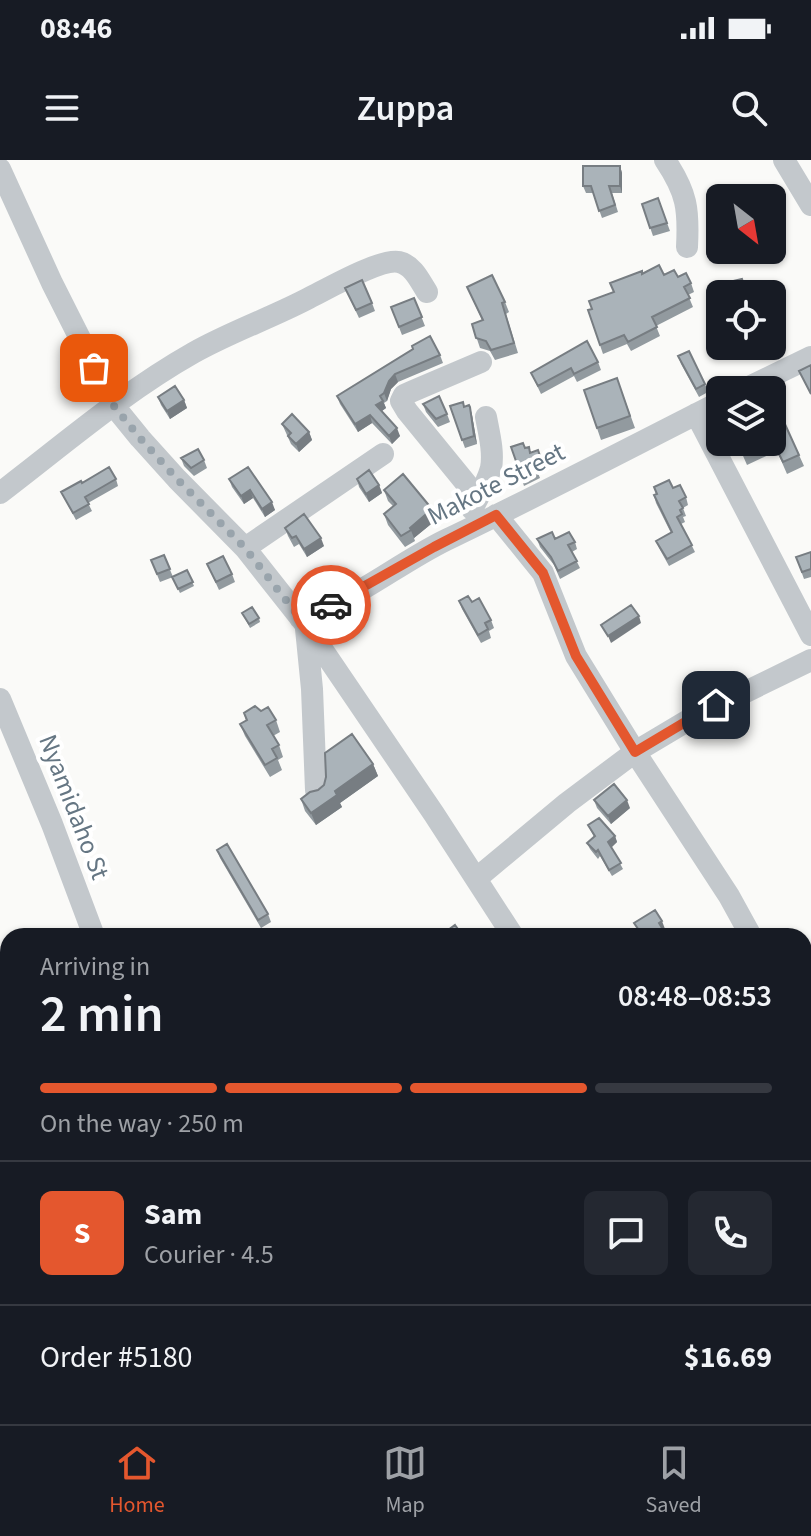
<!DOCTYPE html>
<html lang="en">
<head>
<meta charset="utf-8">
<style>
	:root { --surface:#171b24; --page:#242831; --text:#f1f3f6; --muted:#9ea1a6; --line:#363941; --accent:#e4572e }
	body { margin:0; font-family:"Source Sans 3",sans-serif; background:var(--page); color:var(--text); height:100vh; display:flex; flex-direction:column; font-size:30px; white-space:nowrap }
	* { box-sizing:border-box; margin:0 }
	p { font-size:26px; color:var(--muted) }
	.icon { flex:none; width:44px; height:44px; fill:none; stroke:currentColor; stroke-width:2; stroke-linecap:round; stroke-linejoin:round }
	.map { position:relative; flex:1; overflow:hidden }
	.panel { position:absolute; left:0px; top:768px; width:812px; height:496px; display:flex; flex-direction:column; background:var(--surface); border-radius:24px 24px 0 0; box-shadow:0 2px 6px #0004 }
	.panel>* { flex:none }
	.needle { width:52px; rotate:149deg }
	.tools { position:absolute; left:706px; top:24px; display:grid; gap:16px }
	.tools a { display:grid; place-items:center; width:80px; height:80px; border-radius:12px; background:var(--surface); box-shadow:0 2px 6px #0004; font-size:40px }
	.pin { position:absolute; display:grid; place-items:center; width:68px; height:68px; color:#fff; margin:-34px; border-radius:16px; box-shadow:0 4px 12px #0006 }
	.courier { position:absolute; display:grid; place-items:center; width:80px; height:80px; margin:-40px; border:6px solid #e4572e; border-radius:50%; background:#fff; color:#222; box-shadow:0 2px 10px #0007 }
	.headline em { font-style:normal; font-weight:600 }
	.headline div { display:flex; flex-direction:column-reverse }
	.headline { display:flex; align-items:center; justify-content:space-between; height:136px; padding:0 40px }
	h1 { font-size:52px; font-weight:600; line-height:60px }
	.bar { display:grid; grid-template-columns:repeat(4,1fr); gap:12px 8px; align-content:center; height:96px; padding:0 40px }
	.bar i { height:10px; border-radius:6px; background:var(--line) }
	.bar .selected { background:var(--accent) }
	.bar p { grid-column:span 4 }
	.line { display:flex; align-items:center; gap:20px; padding:0 40px; border-top:2px solid var(--line) }
	.line div { flex:1 }
	.round { display:grid; place-items:center; flex:none; width:84px; height:84px; border-radius:12px; background:var(--page) }
	.status { display:flex; justify-content:space-between; align-items:center; height:56px; padding:0 40px; background:var(--surface); direction:ltr }
	.status svg { height:22px; fill:currentColor }
	header { display:flex; justify-content:space-between; align-items:center; height:104px; padding:0 40px; background:var(--surface); font-size:36px; font-weight:600 }
	.menu { display:flex; justify-content:space-around; align-items:center; height:112px; border-top:2px solid var(--line); background:var(--surface); font-size:22px; color:var(--muted) }
	.menu a { display:grid; justify-items:center; gap:4px }
	.menu .selected { color:var(--accent) }
	.map>svg:first-child { display:block }
	.lines { fill:none; stroke-linecap:round; stroke-linejoin:round }
	.minor { stroke:#c3c8cc; stroke-width:22 }
	.wall { fill:#929a9f }
	.shaded-wall { fill:#777d82 }
	.building { fill:#aab3b9; stroke:#777d82; stroke-width:2 }
	.done { stroke:#99a4ac; stroke-width:8; stroke-dasharray:0 14.4 }
	.route { stroke:#e4572e; stroke-width:10 }
	.labels { text-anchor:middle; dominant-baseline:central; stroke-width:8; stroke-linejoin:round; paint-order:stroke }
	.street-label { font-size:26px; fill:#657683; stroke:#fff }
</style>
</head>
<body>
<div class="status"><b>08:46</b><svg viewBox="0 0 49 12"><path d="M0 12V9h3v3zM5 12V6h3v6zM10 12V3h3v9zM15 12V0h3v12zM26 1h20v11H26zM47 4h2v5h-2z"/></svg></div>
<header><svg class="icon" aria-label="menu" viewBox="0 0 24 24"><path d="M4 6h16M4 12h16M4 18h16"/></svg>Zuppa<svg class="icon" aria-label="search" viewBox="0 0 24 24"><circle cx="10" cy="10" r="6"/><path d="M15 15l6 6"/></svg></header>
<div class="map">
<svg width="811" height="1264" viewBox="0 0 811 1264">
	<rect width="100%" height="100%" fill="#fafaf8"/>
	<g class="lines">
		<path class="minor" d="M665 0C687 33 689 49 687 87
			M784 0 811 45
			M0 9 52 123 114 246 140 278 177 319 245 388 305 464 434 654 513 776
			M743 230 811 197
			M696 254 811 475
			M0 333C63 285 124 232 193 193 230 172 271 158 309 138 327 129 381 98 399 102 413 105 420 121 427 132
			M478 338 407 251 401 241 404 235 413 231 481 202
			M472 349C479 336 487 323 491 308 494 292 489 273 486 257
			M496 355 543 413 576 496 635 592 729 736 751 776
			M245 388 383 294
			M300 458C353 442 397 404 446 380 538 336 629 288 720 242
			M306 469 312 529 316 630
			M0 539 52 664 94 776
			M477 718 567 643 635 592 692 558 811 500
			M804 852 811 857
			M300 1256 303 1264
			M779 1256 781 1264
			M0 1264 13 1256"/>
	</g>
	<path class="wall" d="M620 6 622 13V33H612L618 52 602 58 593 33H586L583 26Z
		M658 38 670 71 653 76 642 44Z
		M642 114 664 115 678 117 691 123 694 132 688 135 693 147 656 166 660 176 631 191 627 184 603 194 588 150 592 149 614 132Z
		M467 127 505 142 509 152 506 154 518 193 495 200 490 191 480 188 472 164 482 160Z
		M345 128 372 143 375 151 359 158Z
		M414 138 425 166 402 175 391 147Z
		M440 195 443 203 398 222 391 229 387 241 384 243 386 248 382 251 400 276 392 284 372 263 358 272 340 244 337 236Z
		M678 196 705 224 708 232 699 237 681 204Z
		M598 202 601 210 577 222 574 216 541 234 531 213Z
		M617 218 635 268 601 280 584 230Z
		M772 230 780 237 784 248 779 251 804 306 787 314 777 291 747 305 737 282H772Z
		M158 237 184 240 187 248 170 259 161 245Z
		M423 244 447 254 450 262 438 267 426 252Z
		M469 245 472 255 477 284 465 288 450 246 464 247Z
		M282 264 309 272 312 280 299 292 291 284Z
		M511 287 525 288 530 293 538 290 545 310 538 313 540 318 524 326Z
		M181 298 204 300 207 308 194 316 184 306Z
		M248 307 275 350 265 357 253 338 244 344 232 327 229 319Z
		M116 319 118 326 88 343 92 351 76 360 61 332 82 323Z
		M357 319 379 325 382 333 369 342 359 327Z
		M654 327 673 328 686 337 688 345 683 348 686 356 683 357 685 362 681 364 695 392 669 406 659 388 656 381 671 373 656 343 654 335 656 334Z
		M384 330 432 349 436 360 414 378 415 381 405 387 388 365 384 354 393 346 388 341Z
		M285 368 324 386 307 397 299 384 294 387 288 376Z
		M537 379H555L575 382 577 389 572 392 580 408 560 419 554 405 540 387Z
		M811 392V417L804 419 796 397Z
		M164 395 173 417 160 422 151 400Z
		M207 404 232 414 235 422 219 430Z
		M187 410 194 426 180 433 172 417Z
		M459 441 472 442 491 460 494 468 489 471 491 478 481 483 462 449Z
		M242 453 259 458 260 462 250 468Z
		M261 551 276 560 280 572 273 576 279 585 283 597 278 600 282 610 270 617 245 576 240 564 246 561 244 553Z
		M373 604 378 616 340 643 342 647 316 665 305 651 301 639Z
		M594 640 630 648 611 664 597 648Z
		M588 665 615 676 617 682 611 687 623 709 612 716 600 696 598 699 590 689 587 683 594 677Z
		M217 690 268 754 271 762 261 768 220 698Z
		M804 1101H809L811 1107V1129H804Z
		M535 1256H567L551 1264H540Z"/>
	<path class="shaded-wall" d="M620 6 622 13V33L620 26Z
		M395 214 398 222 391 229 387 241 384 233 389 221Z
		M184 240 187 248 170 259 167 251Z
		M383 241 386 248 379 253 376 245Z
		M470 247 472 255 477 284 474 276Z
		M370 255 372 263 358 272 355 264Z
		M397 268 400 276 392 284 389 276Z
		M309 272 312 280 299 292 296 284Z
		M379 325 382 333 369 342 366 334Z
		M250 330 253 338 244 344 241 336Z
		M272 342 275 350 265 357 262 349Z
		M432 349 436 360 414 378 410 368Z
		M321 378 324 386 307 397 304 389Z
		M639 456 641 463 611 483 608 476Z
		M373 604 378 616 340 643 342 647 316 665 311 653 335 631Z
		M627 640 630 648 611 664 608 656Z
		M615 676 617 682 611 688 608 682Z
		M662 761 665 769 662 772 659 763Z
		M806 938 809 946 804 950V940Z
		M809 1101 811 1107V1128L809 1121Z"/>
	<path class="building" d="M583 6H620V26H609L615 45 599 51 591 26H583Z
		M658 38 667 63 650 68 642 44Z
		M659 105 664 115 674 110 678 117 686 113 691 123 684 127 690 138 652 157 657 167 628 182 624 175 600 185 588 150 592 149 589 141 614 132 610 123 642 111V114Z
		M492 115 505 142 502 143 514 183 491 190 486 181 476 178 472 164 483 160 467 127Z
		M742 119 747 134H733L729 122Z
		M362 120 372 143 356 150 345 128Z
		M414 138 422 157 399 167 391 147Z
		M430 176 440 195 395 214 389 221 384 233 380 236 383 241 376 245 397 268 389 276 370 255 355 264 337 236 413 189 412 186Z
		M587 181 598 202 574 214 571 208 538 226 531 213Z
		M689 191 705 224 696 229 678 196Z
		M811 205V234L799 211Z
		M617 218 630 256 597 268 584 230Z
		M773 224 780 237 774 240 799 295 783 302 772 280V230H760Z
		M175 226 184 240 167 251 158 237Z
		M439 236 447 254 436 259 423 244Z
		M463 242 464 247 469 245 470 247 474 276 462 280 450 246Z
		M292 254 309 272 296 284 288 276 291 273 282 264Z
		M738 282H768L743 293Z
		M523 283 525 288 529 287 530 293 538 290 542 302 535 305 537 310 522 318 511 287Z
		M198 289 204 300 191 308 181 298Z
		M109 307 116 319 85 337 89 344 73 353 61 332 81 321 82 323Z
		M248 307 272 342 262 349 250 330 241 336 229 319Z
		M369 310 379 325 366 334 357 319Z
		M403 314 432 349 410 368 411 370 401 376 384 354 396 344 384 330Z
		M669 320 673 328 680 325 686 337 679 341 683 348 680 350 682 354 677 357 692 385 667 399 656 381 672 372 654 335 657 334 654 327Z
		M304 354 321 378 304 389 296 376 292 378 285 368Z
		M552 372 555 379 569 372 575 382 568 385 577 401 558 411 551 397 537 379Z
		M811 392V409L802 412 796 397Z
		M164 395 170 409 157 414 151 400Z
		M223 396 232 414 216 422 207 404Z
		M187 410 193 422 178 429 172 417Z
		M468 436 472 442 479 438 491 460 485 463 488 469 478 475 459 441Z
		M631 445 639 456 608 476 601 465Z
		M252 447 259 458 249 464 242 453Z
		M255 546 261 551 268 547 276 560 267 565 279 585 272 589 277 598 265 605 240 564 247 560 244 553Z
		M352 574 373 604 335 631 337 635 311 653 301 639 310 632 318 630 324 625 326 617 325 593Z
		M614 624 627 640 608 656 594 640Z
		M599 658 615 676 608 682 621 703 609 710 598 690 596 692 587 683 595 676 588 665Z
		M227 684 268 754 258 760 217 690Z
		M655 750 662 761 659 763 667 776H643L634 763Z
		M455 765 463 776H440Z
		M8 865V900L0 888V869Z
		M0 954 8 967V1007L0 994Z
		M804 1101H809V1121H804Z
		M690 1261H707V1264H690Z"/>
	<g class="lines">
		<path class="done" d="M94 208 114 246 140 278 177 319 245 388 300 458 315 453 331 445"/>
		<path class="route" d="M331 445 434 387 496 355 543 413 576 496 635 592 692 558 716 545"/>
	</g>
	<g class="labels">
		<g class="street-label">
			<text transform="translate(496 324) rotate(-27)">Makote Street</text>
			<text transform="translate(74 647) rotate(69)">Nyamidaho St</text>
		</g>
	</g>
</svg>
<div class="tools">
<a><svg class="needle" viewBox="-14 -14 28 28"><path d="M0-13l5 13h-10z" fill="#e53935"/><path d="M0 13l5-13h-10z" fill="#9ea1a6"/></svg></a>
<a><svg class="icon" aria-label="locate" viewBox="0 0 24 24"><circle cx="12" cy="12" r="6"/><path d="M12 2v4M12 18v4M2 12h4M18 12h4"/></svg></a>
<a><svg class="icon" aria-label="layers" viewBox="0 0 24 24"><path d="M12 4l9 5-9 5-9-5zM3 14l9 5 9-5"/></svg></a>
</div>
<div class="pin" style="left:94px;top:208px;background:#ea580c"><svg class="icon" aria-label="bag" viewBox="0 0 24 24"><path d="M5 8h14l-1 12H6zM9 8a3 3 0 0 1 6 0"/></svg></div>
<div class="pin" style="left:716px;top:545px;background:#1f2937"><svg class="icon" aria-label="home" viewBox="0 0 24 24"><path d="M3 11l9-7 9 7M6 9v11h12V9"/></svg></div>
<div class="courier" style="left:331px;top:445px"><svg class="icon" aria-label="car" viewBox="0 0 24 24"><path d="M5 17H2v-5l4-1 3-4h7l3 4 3 1v5h-3M9 17h6M6 11h13"/><circle cx="7" cy="17" r="2"/><circle cx="17" cy="17" r="2"/></svg></div>
<section class="panel">
<div class="headline"><div><h1>2 min</h1><p>Arriving in</p></div><em>08:48–08:53</em></div>
<div class="bar"><i class="selected"></i><i class="selected"></i><i class="selected"></i><i></i><p>On the way · 250 m</p></div>
<div class="line" style="height:144px"><b class="round" style="background:var(--accent);color:#fff">S</b><div><b>Sam</b><p>Courier · 4.5</p></div><a class="round"><svg class="icon" aria-label="chat" viewBox="0 0 24 24"><path d="M4 5h16v11H9l-5 4z"/></svg></a><a class="round"><svg class="icon" aria-label="phone" viewBox="0 0 24 24"><path d="M5 4h4l2 5-3 2q2 4 5 5l2-3 5 2v4C11 20 4 13 5 4z"/></svg></a></div>
<div class="line" style="height:104px"><div>Order #5180</div><b>$16.69</b></div>
</section>
</div>
<nav class="menu">
<a class="selected"><svg class="icon" aria-label="home" viewBox="0 0 24 24"><path d="M3 11l9-7 9 7M6 9v11h12V9"/></svg>Home</a>
<a><svg class="icon" aria-label="map" viewBox="0 0 24 24"><path d="M3 6l6-2 6 2 6-2v14l-6 2-6-2-6 2zM9 4v14M15 6v14"/></svg>Map</a>
<a><svg class="icon" aria-label="saved" viewBox="0 0 24 24"><path d="M7 4h10v16l-5-4-5 4z"/></svg>Saved</a>
</nav>
</body>
</html>
